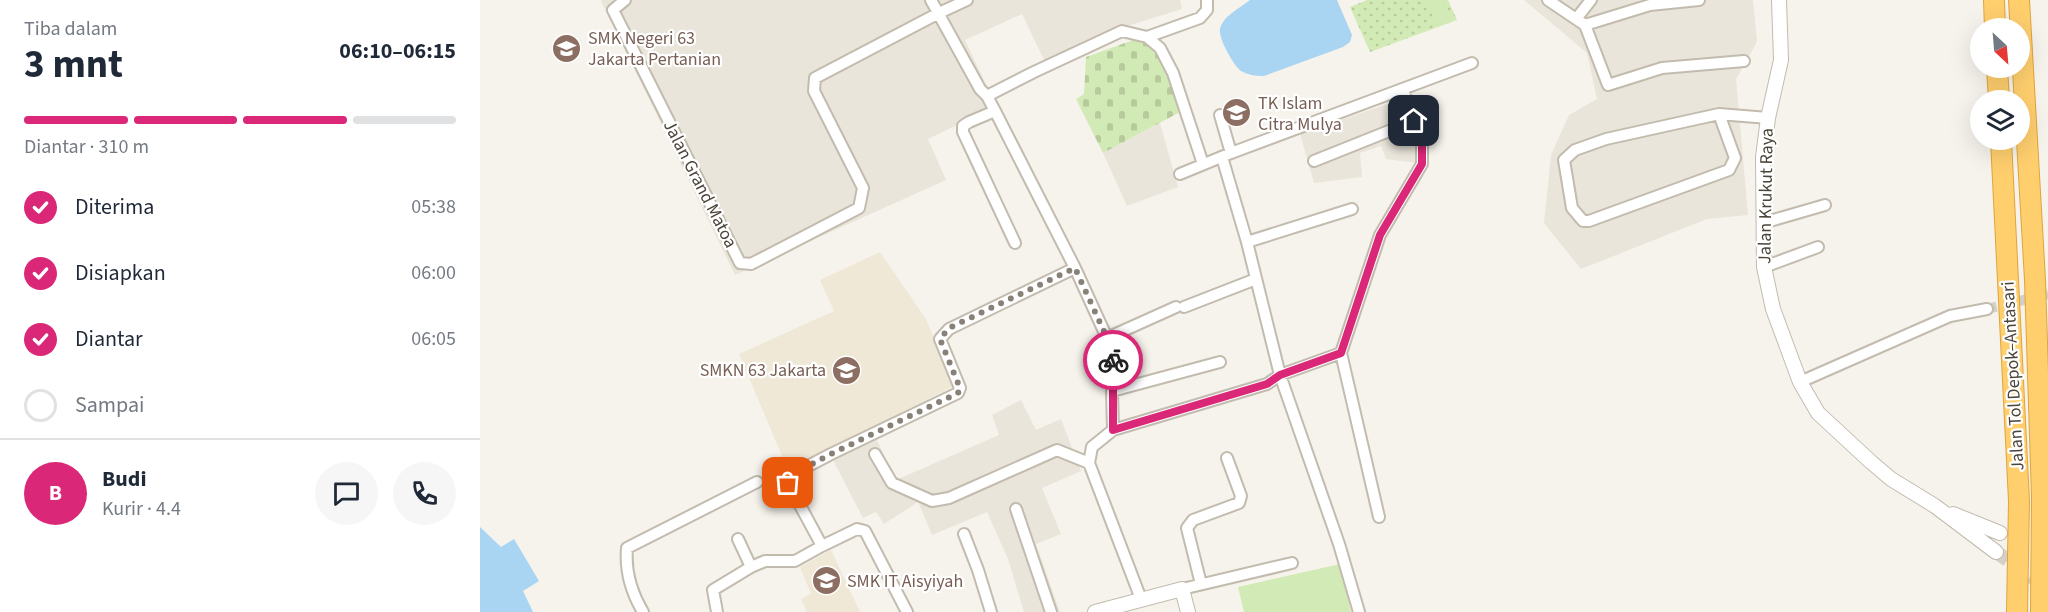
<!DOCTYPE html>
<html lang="id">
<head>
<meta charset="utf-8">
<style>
	:root { --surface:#fff; --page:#f6f6f7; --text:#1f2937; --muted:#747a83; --line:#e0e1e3; --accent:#db2777 }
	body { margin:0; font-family:"Source Sans 3",sans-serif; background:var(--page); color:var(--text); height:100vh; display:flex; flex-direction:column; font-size:22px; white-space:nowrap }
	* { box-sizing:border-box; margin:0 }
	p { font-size:20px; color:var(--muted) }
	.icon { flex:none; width:33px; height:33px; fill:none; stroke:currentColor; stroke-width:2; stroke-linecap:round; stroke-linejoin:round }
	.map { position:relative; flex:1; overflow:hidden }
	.side { display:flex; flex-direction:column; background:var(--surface); width:480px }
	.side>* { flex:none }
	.needle { width:39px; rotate:154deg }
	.fabs { position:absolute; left:1490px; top:18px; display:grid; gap:12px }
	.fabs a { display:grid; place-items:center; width:60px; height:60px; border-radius:50%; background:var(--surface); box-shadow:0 6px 24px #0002; font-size:30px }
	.pin { position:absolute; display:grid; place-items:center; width:51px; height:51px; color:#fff; margin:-26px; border-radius:12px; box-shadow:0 3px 9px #0006 }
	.courier { position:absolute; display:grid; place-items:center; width:60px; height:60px; margin:-30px; border:4px solid #db2777; border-radius:50%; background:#fff; color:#222; box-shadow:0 2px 8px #0007 }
	.overview em { font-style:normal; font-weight:700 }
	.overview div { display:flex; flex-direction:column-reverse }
	.overview { display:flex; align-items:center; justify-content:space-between; height:102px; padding:0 24px }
	h1 { font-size:39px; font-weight:700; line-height:45px }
	.bar { display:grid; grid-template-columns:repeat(4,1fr); gap:9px 6px; align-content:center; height:72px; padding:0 24px }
	.bar i { height:8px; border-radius:4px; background:var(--line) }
	.bar .active { background:var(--accent) }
	.bar p { grid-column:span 4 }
	.line { display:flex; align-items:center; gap:15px; padding:0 24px; border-top:2px solid var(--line) }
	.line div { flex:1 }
	.round { display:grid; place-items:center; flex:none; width:63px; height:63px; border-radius:32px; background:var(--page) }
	ol { padding:0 24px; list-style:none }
	li { display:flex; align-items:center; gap:18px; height:66px }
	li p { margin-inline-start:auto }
	li .icon { padding:6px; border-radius:50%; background:var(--accent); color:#fff; stroke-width:4 }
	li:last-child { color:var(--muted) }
	li i { width:33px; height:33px; border:3px solid var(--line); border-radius:50% }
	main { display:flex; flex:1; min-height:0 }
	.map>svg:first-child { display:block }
	.residential { fill:#eae5da }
	.education { fill:#efe8d6 }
	.grass { fill:url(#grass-dots) }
	.cemetery { fill:url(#cemetery-stones) }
	.garden { fill:#d2eab5 }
	.water { fill:#a9d4f2 }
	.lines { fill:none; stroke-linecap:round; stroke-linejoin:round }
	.minor-tunnel { stroke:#d4d0c8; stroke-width:10; stroke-dasharray:10 5; stroke-linecap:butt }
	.tertiary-tunnel { stroke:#d4d0c8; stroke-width:14; stroke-dasharray:14 7; stroke-linecap:butt }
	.minor-casing { stroke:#c2bbae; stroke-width:14 }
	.tertiary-casing { stroke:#c2bbae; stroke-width:16 }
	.motorway-casing { stroke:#e0a43c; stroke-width:22 }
	.minor { stroke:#fff; stroke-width:10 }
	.tertiary { stroke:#fff; stroke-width:14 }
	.motorway { stroke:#ffcf6e; stroke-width:20 }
	.done { stroke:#878178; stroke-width:6; stroke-dasharray:0 10.8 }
	.route { stroke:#db2777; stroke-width:8 }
	.labels { text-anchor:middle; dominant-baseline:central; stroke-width:4.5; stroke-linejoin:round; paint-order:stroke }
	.education-label { font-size:18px; fill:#785e54; stroke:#fff; text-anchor:start }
	.street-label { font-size:18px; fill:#4b4439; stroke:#fff }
</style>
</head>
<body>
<main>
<section class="side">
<div class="overview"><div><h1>3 mnt</h1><p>Tiba dalam</p></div><em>06:10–06:15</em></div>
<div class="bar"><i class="active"></i><i class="active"></i><i class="active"></i><i></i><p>Diantar · 310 m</p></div>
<ol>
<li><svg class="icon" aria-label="check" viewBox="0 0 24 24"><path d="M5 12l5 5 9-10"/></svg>Diterima<p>05:38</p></li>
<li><svg class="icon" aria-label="check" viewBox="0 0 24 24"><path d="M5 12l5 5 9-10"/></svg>Disiapkan<p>06:00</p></li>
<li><svg class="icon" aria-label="check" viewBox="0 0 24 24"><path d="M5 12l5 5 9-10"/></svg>Diantar<p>06:05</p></li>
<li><i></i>Sampai</li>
</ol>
<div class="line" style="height:108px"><b class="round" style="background:var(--accent);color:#fff">B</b><div><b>Budi</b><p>Kurir · 4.4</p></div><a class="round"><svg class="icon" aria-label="chat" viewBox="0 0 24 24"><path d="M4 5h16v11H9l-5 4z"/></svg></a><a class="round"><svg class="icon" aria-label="phone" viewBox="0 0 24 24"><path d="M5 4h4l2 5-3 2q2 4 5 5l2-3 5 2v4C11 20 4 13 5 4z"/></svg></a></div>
</section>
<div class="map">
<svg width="1568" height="612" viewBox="0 0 1568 612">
	<defs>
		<pattern id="grass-dots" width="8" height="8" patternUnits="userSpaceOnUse" patternTransform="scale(1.5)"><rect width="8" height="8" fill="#d2eab5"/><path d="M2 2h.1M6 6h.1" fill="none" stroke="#b6ca9c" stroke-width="1.8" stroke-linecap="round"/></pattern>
		<pattern id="cemetery-stones" width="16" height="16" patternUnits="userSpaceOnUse" patternTransform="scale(1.5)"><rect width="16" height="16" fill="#d2eab5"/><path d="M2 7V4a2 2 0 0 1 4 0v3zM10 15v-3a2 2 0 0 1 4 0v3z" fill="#b6ca9c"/></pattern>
	</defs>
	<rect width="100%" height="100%" fill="#f6f3ec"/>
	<path class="residential" d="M123 0H700L702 9 641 28 565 62 542 14 485 40 509 91 504 112 448 139 466 180 255 275 121 1Z
		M1044 0H1273L1277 42 1256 79 1268 215 1227 219 1101 269 1064 223 1071 155 1089 115 1117 99 1107 53Z
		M922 99 944 152 937 163 906 159 901 146 880 153 882 177 834 183 820 134Z
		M680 123 698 187 647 206 623 153Z
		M541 400 556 430 581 419 601 471 562 488 581 534 556 544 580 612H544L528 559 507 512 452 535 438 502 404 524 396 512 383 518 352 458 395 436 416 480 519 435 512 415Z"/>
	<path class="education" d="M400 252 446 319 474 386 308 470 259 354 354 311 340 280Z
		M351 550 380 612H327L321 599 331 594 320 567Z"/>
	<path class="grass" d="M887 0H968L977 20 890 52 870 7Z"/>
	<path class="cemetery" d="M673 33 702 111 623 153 596 99 604 94 606 57Z"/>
	<path class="garden" d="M952 0H963L972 21 957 27 947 2Z
		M860 564 871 612H764L758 587Z"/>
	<path class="water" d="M770 0H857L872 35 870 42 863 47 784 76C775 76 768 75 761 71 754 66 738 38 740 29 743 16 760 8 770 0Z
		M0 527 21 547 34 539 59 581 43 591 53 612H0Z"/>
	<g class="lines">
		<path class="minor-tunnel" d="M1507 309 1568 294"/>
		<path class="tertiary-tunnel" d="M1516 552 1566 587"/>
		<defs>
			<path id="minor" d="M145 0 133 10 260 263 271 264 379 208 383 188 334 91 335 78 457 14 487 0
				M451 0 500 89 507 96 515 111 595 268 627 338 635 368 632 391 633 430 612 447 609 463 661 599
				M1068 0 1105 25 1128 85 1182 68 1264 61
				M1096 19 1111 0
				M1105 25 1170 5 1219 0
				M667 37 720 18 727 10V0
				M507 96 554 72 642 31 667 37 680 48 693 73 723 164
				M515 111 489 122 483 126V132L535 243
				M1239 114 1255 158 1249 170 1109 221H1103L1092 208 1084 160 1095 150 1126 139 1239 114 1288 118
				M740 115 751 153
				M742 157 767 242 800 375 859 544 879 612
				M834 161 934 121
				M700 174 751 153 992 63
				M1283 223 1345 205
				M767 242 872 209
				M1284 267 1338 247
				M704 307 776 279
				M627 338 696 307
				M861 353 900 235 942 164V143L923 90
				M1320 382 1470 316 1507 309
				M632 391 740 362
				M633 430 787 384 800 375 861 353 899 517
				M395 454 412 483 452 501 469 498 577 450 609 463
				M536 509 571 612
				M484 534 498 570 511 612
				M342 546 377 529 385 531 427 612
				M271 567 285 561H315L342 546 308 483 315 473 351 454 478 393 480 388 460 339 469 329 595 268
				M721 584 707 528 713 520 759 503 761 496 747 458
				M702 589 812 563
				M163 612C151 592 145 571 147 548L277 482
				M237 612 233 590 271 567 258 539"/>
			<path id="tertiary" d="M1299 0 1301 60 1288 118 1283 157 1284 267 1293 309 1320 382 1338 413 1391 462 1411 479 1455 506 1516 552
				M1473 514 1520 533
				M615 612 702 589 708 612"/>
			<path id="motorway" d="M1514 0 1515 28
				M1539 0 1555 280 1562 498 1561 612
				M1517 68 1519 100
				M1521 140 1539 501 1537 612"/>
		</defs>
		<use href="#minor" class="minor-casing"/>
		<use href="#tertiary" class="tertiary-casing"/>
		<use href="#motorway" class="motorway-casing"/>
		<use href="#minor" class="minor"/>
		<use href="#tertiary" class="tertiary"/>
		<use href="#motorway" class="motorway"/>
	</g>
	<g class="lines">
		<path class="done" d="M308 483 315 473 351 454 478 393 480 388 460 339 469 328 595 268 627 338 633 360"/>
		<path class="route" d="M633 360 635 368 633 391V430L787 384 800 375 861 353 900 235 942 164V143L934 121"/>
	</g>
	<defs>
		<symbol id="school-disc" viewBox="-11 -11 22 22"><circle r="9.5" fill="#8d6e63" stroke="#fff"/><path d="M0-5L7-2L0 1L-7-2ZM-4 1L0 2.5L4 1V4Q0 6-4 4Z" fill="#fff"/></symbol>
	</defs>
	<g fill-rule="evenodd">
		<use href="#school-disc" x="70" y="32" width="33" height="33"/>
		<use href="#school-disc" x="740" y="96" width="33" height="33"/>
		<use href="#school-disc" x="350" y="354" width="33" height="33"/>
		<use href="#school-disc" x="330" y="564" width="33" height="33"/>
	</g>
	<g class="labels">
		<g class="education-label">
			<text x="108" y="38">SMK Negeri 63<tspan x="108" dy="21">Jakarta Pertanian</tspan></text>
			<text x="778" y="103">TK Islam<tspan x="778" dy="21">Citra Mulya</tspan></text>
			<text x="346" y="370" text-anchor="end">SMKN 63 Jakarta</text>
			<text x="367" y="581">SMK IT Aisyiyah</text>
		</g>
		<g class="street-label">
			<text transform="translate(220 184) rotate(63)">Jalan Grand Matoa</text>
			<text transform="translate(1286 196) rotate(-89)">Jalan Krukut Raya</text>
			<text transform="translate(1533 376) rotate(-93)">Jalan Tol Depok–Antasari</text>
		</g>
	</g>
</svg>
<div class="fabs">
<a><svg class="needle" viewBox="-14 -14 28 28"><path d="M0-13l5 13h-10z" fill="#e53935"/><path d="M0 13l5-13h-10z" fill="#747a83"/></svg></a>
<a><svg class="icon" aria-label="layers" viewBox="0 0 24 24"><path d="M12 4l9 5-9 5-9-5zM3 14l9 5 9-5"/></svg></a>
</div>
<div class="pin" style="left:308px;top:483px;background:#ea580c"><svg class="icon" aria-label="bag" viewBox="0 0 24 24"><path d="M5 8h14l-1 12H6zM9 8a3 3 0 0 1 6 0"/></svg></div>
<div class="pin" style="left:934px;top:121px;background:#1f2937"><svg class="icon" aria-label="home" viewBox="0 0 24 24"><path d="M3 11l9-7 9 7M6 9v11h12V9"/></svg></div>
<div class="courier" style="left:633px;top:360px"><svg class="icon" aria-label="bike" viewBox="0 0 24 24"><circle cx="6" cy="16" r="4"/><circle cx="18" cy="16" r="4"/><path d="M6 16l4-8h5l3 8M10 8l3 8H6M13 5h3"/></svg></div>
</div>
</main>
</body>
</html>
